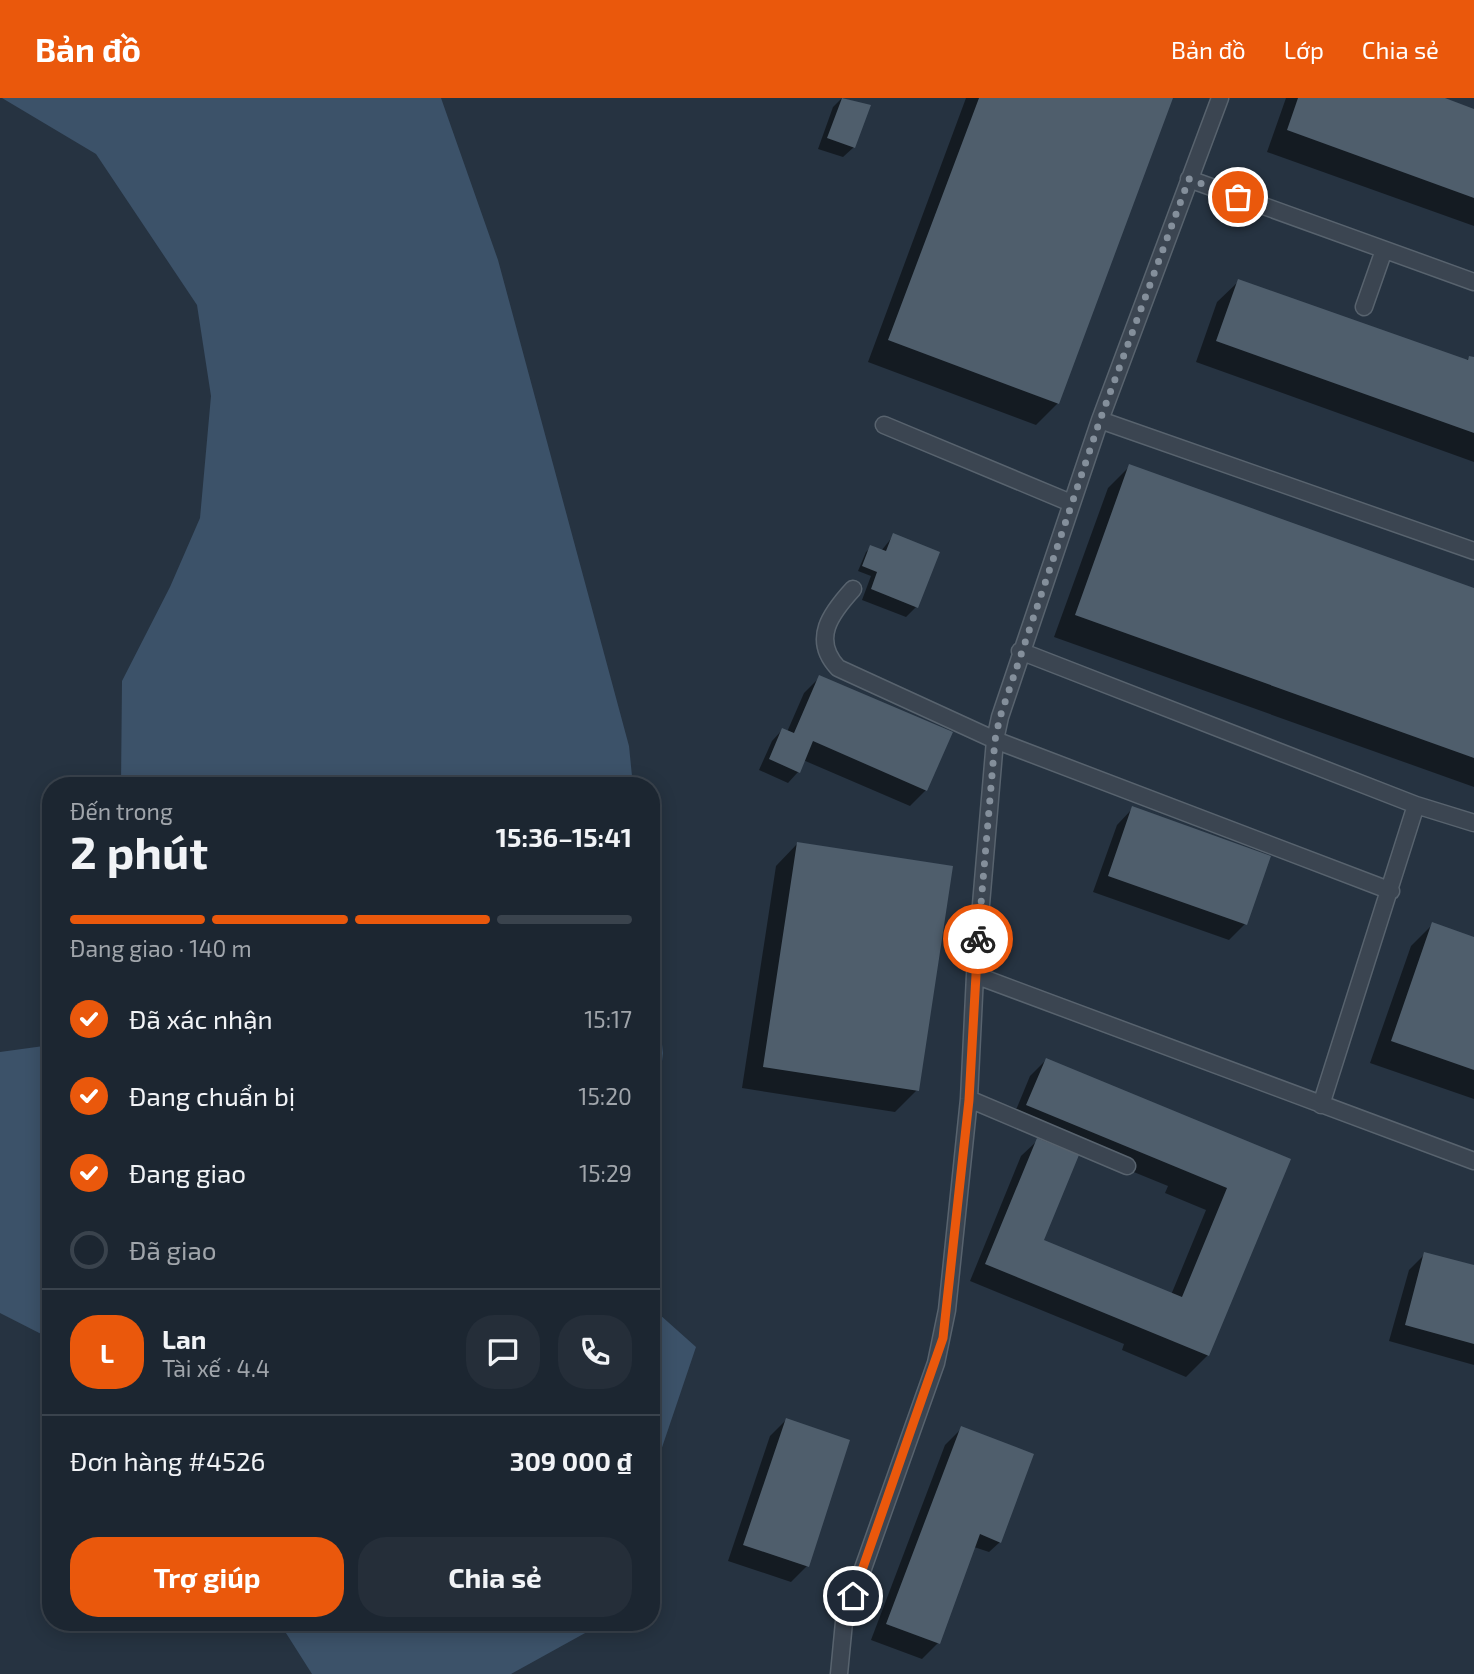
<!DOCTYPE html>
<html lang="vi">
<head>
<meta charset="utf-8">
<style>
	:root { --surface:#1c2631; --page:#252e39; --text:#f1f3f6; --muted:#a0a5ab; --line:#3a434d; --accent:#ea580c }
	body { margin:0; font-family:"Exo 2",sans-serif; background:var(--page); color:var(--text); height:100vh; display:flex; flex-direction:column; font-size:26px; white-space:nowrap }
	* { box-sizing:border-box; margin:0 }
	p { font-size:23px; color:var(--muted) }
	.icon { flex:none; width:38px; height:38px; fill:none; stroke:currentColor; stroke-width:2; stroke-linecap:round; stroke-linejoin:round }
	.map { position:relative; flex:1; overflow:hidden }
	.side { position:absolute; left:42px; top:679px; width:618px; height:854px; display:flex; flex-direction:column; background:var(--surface); border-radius:28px; box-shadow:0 4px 18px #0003,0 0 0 2px var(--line) }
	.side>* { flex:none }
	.pin { position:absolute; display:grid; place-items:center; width:60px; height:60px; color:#fff; margin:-30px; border:4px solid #fff; border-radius:50%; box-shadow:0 2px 7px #0007 }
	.courier { position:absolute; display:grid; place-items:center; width:70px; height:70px; margin:-35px; border:5px solid #ea580c; border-radius:50%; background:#fff; color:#222; box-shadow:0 2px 9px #0007 }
	.headline em { font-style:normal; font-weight:700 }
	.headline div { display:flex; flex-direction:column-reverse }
	.headline { display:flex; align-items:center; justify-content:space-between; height:119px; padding:0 28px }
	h1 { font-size:46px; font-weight:700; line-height:52px }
	.bar { display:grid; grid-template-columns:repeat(4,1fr); gap:10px 7px; align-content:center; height:84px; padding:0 28px }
	.bar i { height:9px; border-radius:5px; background:var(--line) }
	.bar .selected { background:var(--accent) }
	.bar p { grid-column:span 4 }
	.line { display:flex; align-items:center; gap:18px; padding:0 28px; border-top:2px solid var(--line) }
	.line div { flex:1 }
	.round { display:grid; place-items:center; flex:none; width:74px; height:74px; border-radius:28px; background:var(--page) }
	ol { padding:0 28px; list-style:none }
	li { display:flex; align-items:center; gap:21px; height:77px }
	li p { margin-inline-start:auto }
	li .icon { padding:7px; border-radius:50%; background:var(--accent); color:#fff; stroke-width:4 }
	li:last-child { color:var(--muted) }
	li i { width:38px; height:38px; border:4px solid var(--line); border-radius:50% }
	.action { display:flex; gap:14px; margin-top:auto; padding:14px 28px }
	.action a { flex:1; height:80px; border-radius:28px; background:var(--accent); color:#fff; font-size:28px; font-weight:700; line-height:80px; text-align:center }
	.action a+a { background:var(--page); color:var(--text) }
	header { display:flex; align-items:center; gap:42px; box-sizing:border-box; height:98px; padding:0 35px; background:var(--accent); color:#fff }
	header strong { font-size:33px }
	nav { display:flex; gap:38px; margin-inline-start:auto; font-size:24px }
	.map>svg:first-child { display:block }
	.water { fill:#3c5269 }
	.shadow { fill:#0007 }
	.building { fill:#4f5e6c }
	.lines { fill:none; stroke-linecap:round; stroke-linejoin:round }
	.service-casing { stroke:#58636e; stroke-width:19 }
	.service { stroke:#3b4551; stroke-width:16 }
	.done { stroke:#848f9b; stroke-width:7; stroke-dasharray:0 12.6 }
	.route { stroke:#ea580c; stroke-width:9 }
</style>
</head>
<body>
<header>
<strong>Bản đồ</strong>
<nav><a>Bản đồ</a><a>Lớp</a><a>Chia sẻ</a></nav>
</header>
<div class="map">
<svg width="1474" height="1576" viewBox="0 0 1474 1576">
	<rect width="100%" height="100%" fill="#263341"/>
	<path class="water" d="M2 0H441L498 162 629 648 633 688H121L122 583 170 489 200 420 211 298 197 207 96 56Z
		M651 846 663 955 651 1056Z
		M51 947V1241L0 1215V954Z
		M651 1139 659 1216 696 1249 651 1382Z
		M279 1524H605L511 1576H312Z"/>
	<path class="shadow" d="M842 0 868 8 854 49 843 59 818 51 833 9Z
		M966 0H1172L1058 305 1036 327 868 264Z
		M1286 0H1440L1474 12V128L1267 54Z
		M1239 183 1466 263 1469 260 1474 261V364L1196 264 1217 204Z
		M1130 368 1474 491V689L1054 539 1108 390Z
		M894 437 916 509 906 519 862 502 871 478 858 473 866 454 871 449 881 453Z
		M820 579 926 692 910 708 803 662 798 674 788 685 759 672 772 643 782 632 787 634 804 595Z
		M1133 710 1245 826 1229 842 1093 794 1117 727Z
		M797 746 917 992 895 1014 742 990 776 768Z
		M1433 826 1474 841V1001L1370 965 1411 848Z
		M1046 962 1289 1062 1208 1257 1186 1279 1122 1252 1124 1246 970 1183 1021 1058 1038 1042 1042 1143 1171 1197 1206 1112 1165 1095 1168 1088 1011 1024 1030 978Z
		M1425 1156 1474 1169V1267L1389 1243 1409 1172Z
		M786 1322 807 1468 791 1484 728 1463 770 1338Z
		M961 1331 1000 1444 989 1454 974 1449 938 1545 922 1561 871 1542 945 1347Z"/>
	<path class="building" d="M842 0 871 7 855 50 827 40Z
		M979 0H1173L1059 306 888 242Z
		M1298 0H1445L1474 11V100L1287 32Z
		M1238 181 1468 262 1469 258 1474 259V335L1216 243Z
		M1129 366 1474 490V660L1075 517Z
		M893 435 940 454 918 510 871 491 877 474 862 468 870 447 886 453Z
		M819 577 953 634 927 693 813 643 800 675 769 661 782 630 794 635Z
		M1132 708 1271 758 1247 827 1108 778Z
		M797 744 953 768 919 993 763 969Z
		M1432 824 1474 839V972L1391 943Z
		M1046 960 1291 1061 1209 1258 985 1166 1037 1040 1079 1057 1044 1142 1182 1199 1227 1090 1026 1007Z
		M1424 1154 1474 1167V1246L1405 1227Z
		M786 1320 850 1342 809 1469 743 1447Z
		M961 1328 1034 1356 1001 1445 980 1436 940 1546 886 1526Z"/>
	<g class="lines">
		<defs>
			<path id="service" d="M1189 81 1474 184
				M1364 209 1384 152
				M1100 322 1474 453
				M884 327 1071 405
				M853 491C831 515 811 541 838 570L995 642 1391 793
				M1020 553 1416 707 1474 725
				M975 877 1474 1063
				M969 1001 1127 1068
				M1321 1007 1416 707
				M839 1576 844 1524 936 1265 947 1212 969 1001 975 877 995 642 1000 619 1100 322 1220 0"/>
		</defs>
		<use href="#service" class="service-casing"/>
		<use href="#service" class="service"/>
	</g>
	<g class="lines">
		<path class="done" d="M978 841 995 642 1000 619 1100 322 1189 81 1238 99"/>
		<path class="route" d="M853 1498 943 1240 969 1002 978 841"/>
	</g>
</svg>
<div class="pin" style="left:1238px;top:99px;background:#ea580c"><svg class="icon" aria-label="bag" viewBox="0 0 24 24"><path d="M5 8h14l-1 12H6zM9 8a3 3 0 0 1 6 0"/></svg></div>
<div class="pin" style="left:853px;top:1498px;background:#1f2937"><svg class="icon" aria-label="home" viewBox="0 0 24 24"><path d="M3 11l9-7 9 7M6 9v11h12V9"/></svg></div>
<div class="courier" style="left:978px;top:841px"><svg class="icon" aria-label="bike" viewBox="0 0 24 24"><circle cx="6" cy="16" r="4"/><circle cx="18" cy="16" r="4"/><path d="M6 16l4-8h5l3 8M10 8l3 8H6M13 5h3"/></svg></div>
<section class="side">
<div class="headline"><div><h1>2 phút</h1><p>Đến trong</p></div><em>15:36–15:41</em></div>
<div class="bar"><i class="selected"></i><i class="selected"></i><i class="selected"></i><i></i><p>Đang giao · 140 m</p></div>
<ol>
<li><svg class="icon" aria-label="check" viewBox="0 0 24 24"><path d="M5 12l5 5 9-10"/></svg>Đã xác nhận<p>15:17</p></li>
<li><svg class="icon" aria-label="check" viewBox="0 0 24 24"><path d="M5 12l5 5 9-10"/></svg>Đang chuẩn bị<p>15:20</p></li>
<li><svg class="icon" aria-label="check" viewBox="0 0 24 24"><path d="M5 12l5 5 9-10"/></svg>Đang giao<p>15:29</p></li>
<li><i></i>Đã giao</li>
</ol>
<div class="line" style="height:126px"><b class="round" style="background:var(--accent);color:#fff">L</b><div><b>Lan</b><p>Tài xế · 4.4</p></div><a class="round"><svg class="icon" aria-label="chat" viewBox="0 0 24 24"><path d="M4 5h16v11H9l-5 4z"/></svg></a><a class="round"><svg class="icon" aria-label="phone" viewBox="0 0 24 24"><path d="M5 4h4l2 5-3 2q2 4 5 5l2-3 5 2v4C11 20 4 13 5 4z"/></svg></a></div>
<div class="line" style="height:91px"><div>Đơn hàng #4526</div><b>309 000 ₫</b></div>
<div class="action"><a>Trợ giúp</a><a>Chia sẻ</a></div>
</section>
</div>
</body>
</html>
